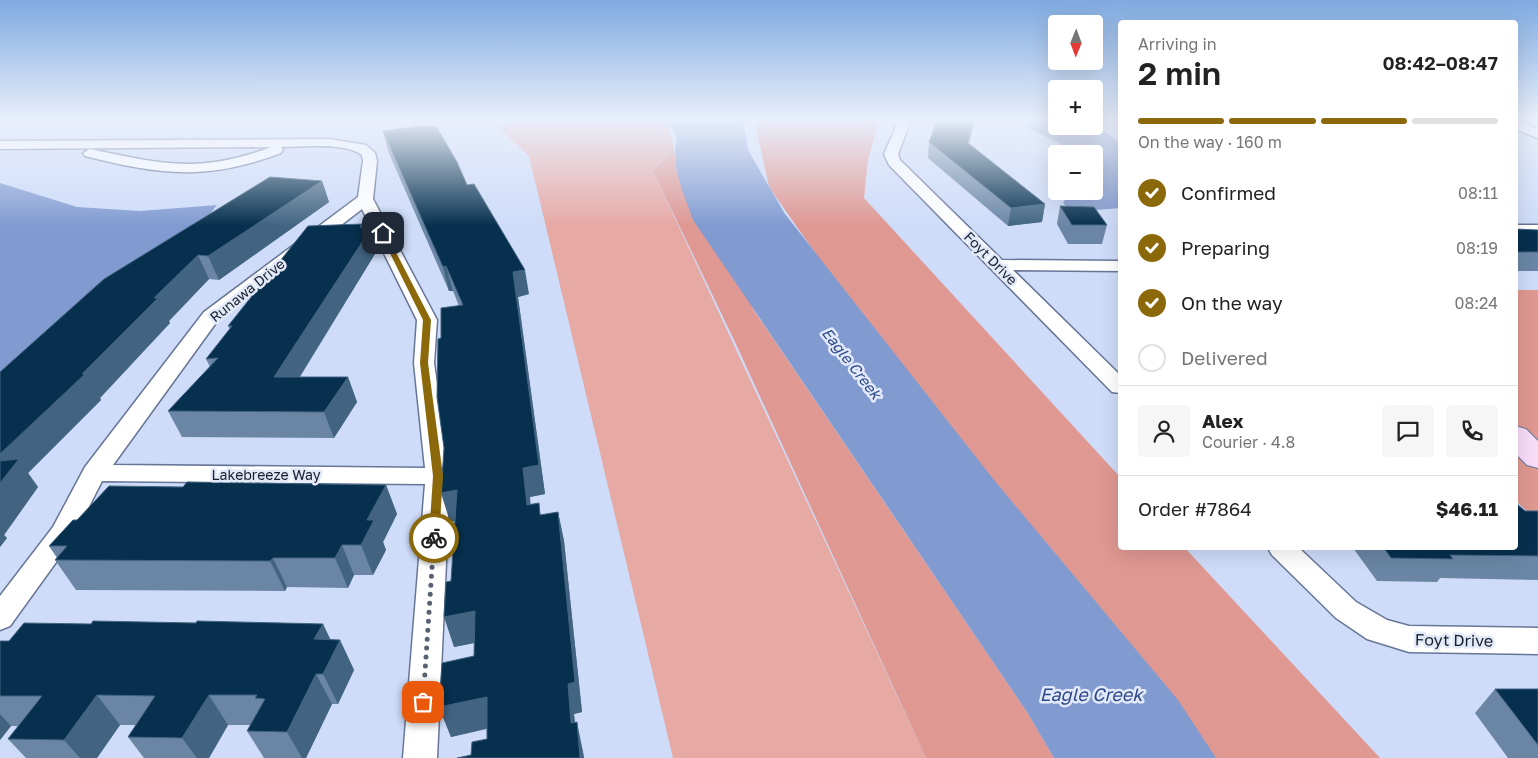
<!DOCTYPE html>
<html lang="en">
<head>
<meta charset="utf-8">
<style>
	:root { --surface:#fff; --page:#f6f6f6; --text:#222; --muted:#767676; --line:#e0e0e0; --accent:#8b6809 }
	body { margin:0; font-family:"Golos Text",sans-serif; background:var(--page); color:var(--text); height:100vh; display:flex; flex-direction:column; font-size:19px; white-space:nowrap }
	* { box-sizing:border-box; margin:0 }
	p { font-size:16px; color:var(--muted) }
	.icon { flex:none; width:28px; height:28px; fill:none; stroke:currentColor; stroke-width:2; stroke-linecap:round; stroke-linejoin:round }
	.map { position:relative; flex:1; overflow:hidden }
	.drawer { position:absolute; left:1118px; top:20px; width:400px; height:530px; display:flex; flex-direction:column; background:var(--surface); border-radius:5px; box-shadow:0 5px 20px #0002 }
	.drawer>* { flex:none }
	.needle { width:32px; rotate:181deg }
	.fabs { position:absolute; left:1048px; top:15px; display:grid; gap:10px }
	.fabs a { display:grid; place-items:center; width:55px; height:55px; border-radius:5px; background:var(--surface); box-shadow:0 5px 20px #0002; font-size:25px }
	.pin { position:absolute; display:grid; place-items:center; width:42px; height:42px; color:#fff; margin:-21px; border-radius:10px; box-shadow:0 2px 8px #0006 }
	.courier { position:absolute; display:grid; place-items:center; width:50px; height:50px; margin:-25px; border:4px solid #8b6809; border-radius:50%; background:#fff; color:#222; box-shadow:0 1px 6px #0007 }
	.overview em { font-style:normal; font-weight:600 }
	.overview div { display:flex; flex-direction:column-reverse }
	.overview { display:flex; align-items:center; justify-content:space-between; height:85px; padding:0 20px }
	h1 { font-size:32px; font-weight:600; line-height:38px }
	.bar { display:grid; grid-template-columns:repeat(4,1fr); gap:8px 5px; align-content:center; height:60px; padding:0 20px }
	.bar i { height:6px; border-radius:4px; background:var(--line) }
	.bar .on { background:var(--accent) }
	.bar p { grid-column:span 4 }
	.line { display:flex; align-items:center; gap:12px; padding:0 20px; border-top:1px solid var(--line) }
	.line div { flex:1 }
	.round { display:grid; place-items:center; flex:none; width:52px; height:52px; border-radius:5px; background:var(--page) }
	ol { padding:0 20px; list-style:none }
	li { display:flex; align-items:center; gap:15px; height:55px }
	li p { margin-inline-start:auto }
	li .icon { padding:5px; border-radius:50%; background:var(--accent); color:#fff; stroke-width:4 }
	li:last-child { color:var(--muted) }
	li i { width:28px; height:28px; border:2px solid var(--line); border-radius:50% }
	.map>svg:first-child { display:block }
	.green { fill:#e7a9a4 }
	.forest { fill:#df9892 }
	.water { fill:#819bd1 }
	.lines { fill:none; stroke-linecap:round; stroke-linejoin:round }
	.street-casing { stroke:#677696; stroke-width:3 }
	.secondary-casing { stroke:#677696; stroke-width:2 }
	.street { fill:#fff; fill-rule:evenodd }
	.secondary { fill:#f8dcfa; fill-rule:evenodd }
	.wall { fill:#6a86a4 }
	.shaded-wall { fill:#426481 }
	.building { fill:#06304e; stroke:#426481 }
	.route { fill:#8b6809 }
	.done { stroke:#586174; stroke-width:5; stroke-dasharray:0 9 }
	.labels { text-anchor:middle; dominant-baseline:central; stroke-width:5; stroke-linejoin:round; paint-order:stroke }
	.street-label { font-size:14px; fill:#191f2c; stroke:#e2e9f8 }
	.water-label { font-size:15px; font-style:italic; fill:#2d498c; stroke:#e2e9f8 }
	.near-street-label { font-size:16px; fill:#191f2c; stroke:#e2e9f8 }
	.near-water-label { font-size:18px; font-style:italic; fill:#2d498c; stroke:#e2e9f8 }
</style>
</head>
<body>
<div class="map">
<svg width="1538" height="758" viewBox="0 0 1538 758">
	<rect width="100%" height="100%" fill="#cedcf9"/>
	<path class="green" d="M511 120H666L667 121 674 150 653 171 926 758H673L529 156 499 128Z"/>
	<path class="forest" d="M757 120H879L868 160 864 198 1120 477V548H1185L1380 758H1168L769 187 756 128Z
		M674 150 677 172 755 312 1027 712 1054 758H926L735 342 653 171Z
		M1515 290H1538V522L1515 500Z"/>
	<path class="water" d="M668 120H743L748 150 785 214 994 480 1178 700 1216 758H1054L1027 712 693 220C684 194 670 166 677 138Z
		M1012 120H1056V126H1094V123L1120 143V208L1072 212 1063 203 1067 196 1081 191H1094V185L1101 180 1094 167V154H1081Z
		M0 183 77 207 140 211 217 205 191 238 0 398Z"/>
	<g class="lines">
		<defs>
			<path id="street" d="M899 120H911L898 154 900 160 1002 260 1120 261V271L1013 270 1120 375V393L1112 392 889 165 884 154Z
				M1515 120 1538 129V138L1515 129Z
				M329 139 366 145 375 153 377 161 373 199 437 320 434 363 450 476 437 758H403L425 484 102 481 72 540 10 626 0 630V596L53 527 85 467 204 312 358 197 363 161 362 155C345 142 302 147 281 147L283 150 281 153C206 181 161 175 85 156L83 153 90 149C161 164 200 174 271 147L0 149V141ZM362 209 417 320 414 363 425 468 113 465 218 320Z
				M1515 225H1538V235H1515Z
				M1268 548H1299L1356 602 1387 620 1409 626 1538 628V654L1409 652 1367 639 1336 618 1272 555Z"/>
			<path id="secondary" d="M1515 426 1526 429 1538 441V468L1527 465 1515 453Z"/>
		</defs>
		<use href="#street" class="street-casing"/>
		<use href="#secondary" class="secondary-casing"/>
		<use href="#street" class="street"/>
		<use href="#secondary" class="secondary"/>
	</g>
	<path class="wall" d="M383 131 467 185 529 294 518 297 545 494 530 497V505L542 515 558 512 564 541 582 712 574 714 575 722 583 752 584 758H457L471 755 487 739V729L451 737 439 707 474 656V643L454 647 451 581 455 521 450 522 444 448 441 338 459 306 453 291H449L388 151Z
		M929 142 969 144 1045 204 1042 222 1008 226 928 158Z
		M322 181 329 202 219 280 209 279 169 321 170 323 100 398 101 400 28 473 38 487 4 535 7 538 0 547V372Z
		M1060 206 1107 225 1102 244H1068L1057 224Z
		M362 224 363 227 378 249 300 377H348L357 402 334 438 182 437 168 411 210 367 206 359 230 329 228 326Z
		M1515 229 1538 230V271H1515Z
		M386 485 397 514 383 542 386 550 373 575H354L348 588 287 587 285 591 76 590 55 560 57 558 49 546 77 520 183 487Z
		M1525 511H1538V580L1440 578 1437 582 1377 581 1353 548H1515Z
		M196 623 323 624 330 640H340L354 670 338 704H332L306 758H264L247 731 251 725H228L209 758H144L128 737 136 725H120L97 758H26L8 739 18 726H11L0 740V641H9L91 624Z
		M1495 689H1538V758H1508L1475 713Z"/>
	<path class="shaded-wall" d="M973 120H975L965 159 968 143Z
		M322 181 329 202 219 280 208 256Z
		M1045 204 1042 222 1008 226 1011 208Z
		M362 224 366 236 372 227 378 249 284 402 274 377Z
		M198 255 209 279 169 321 170 323 100 398 101 400 28 473 38 487 4 535 7 538 0 547V454L82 374 154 298Z
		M446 266 453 291H449L443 267Z
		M525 270 529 294 518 297 545 494 530 497 533 535 527 505 523 468 513 272Z
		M348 377 357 402 334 438 324 412Z
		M386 485 397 514 383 542 386 550 373 575 361 545 367 520Z
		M457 490 465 519 450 522 441 493Z
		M558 512 564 541 582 712 574 714 578 753 571 723 568 684Z
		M342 545 354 575 348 588 335 558Z
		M273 558 287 587 285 591 270 561Z
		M475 611 484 641 454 647 444 617Z
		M323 624 335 649 340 640 354 670 338 704 323 674 314 639Z
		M316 674 332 704 306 758H302L287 732Z
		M97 695 120 725 97 758H80L64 740Z
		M209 695 228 725 209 758H197L182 738Z
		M487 697 497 726 451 737 439 707Z
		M0 714 11 726 0 740Z
		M577 722 583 752 584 758H580Z"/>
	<path class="building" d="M937 120H973L968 143 1045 204 1011 208 929 142Z
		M426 125 427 127 436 126 457 162 467 185 474 184 525 270 513 272 539 465 523 468 527 505 539 503 540 515 558 512 575 682 568 684 571 723 577 722 580 758H457L471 755 472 742 487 739V697L439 707 442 663 474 656 475 611 444 617 446 582 451 581 457 490 441 493 444 448 437 397 438 339 441 338V308L463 305 446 266 443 267 383 131Z
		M270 177 322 181 208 256 198 255 154 298H158L82 374H85L0 454V372L104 279Z
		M1060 206 1094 207 1107 225H1072Z
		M362 224 360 227H372L274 377H348L324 412 168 411 218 358 206 359 232 326H228L308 226Z
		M1515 229 1538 230V252H1515Z
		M19 459 0 483V461Z
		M187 482 386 485 367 520H374L361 545H342L335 558H273L270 561 55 560 67 546H49L73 520H77L109 486 183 487Z
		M1515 504H1517L1525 511H1538V556L1450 555 1453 559 1391 558 1384 548H1515Z
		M93 621 196 623 197 621 323 624 314 639 340 640 323 674H316L287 732 247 731 265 699 255 698 257 695H209L182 738 128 737 155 696 97 695 64 740 8 739 42 696H0V641H9L24 623 91 624Z
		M1495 689H1538V745Z"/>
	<linearGradient id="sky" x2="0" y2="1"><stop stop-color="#7faadf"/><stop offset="0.53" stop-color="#e9effc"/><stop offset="1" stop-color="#e9effc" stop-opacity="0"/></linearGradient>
	<rect width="1538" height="226" fill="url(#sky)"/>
	<path class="route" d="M383 231 386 233 431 320 428 363 443 476 439 538 434 542 429 538 433 476 420 363 423 320 380 233Z"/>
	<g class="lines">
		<path class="done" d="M423 702 434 538"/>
	</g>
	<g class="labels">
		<g class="street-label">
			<text transform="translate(991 258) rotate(45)">Foyt Drive</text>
			<text transform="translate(247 290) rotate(-39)">Runawa Drive</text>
			<text x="266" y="474">Lakebreeze Way</text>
		</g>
		<g class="water-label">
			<text transform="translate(852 363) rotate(52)">Eagle Creek</text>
		</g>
		<g class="near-street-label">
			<text transform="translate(1454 640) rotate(1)">Foyt Drive</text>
		</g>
		<g class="near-water-label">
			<text x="1091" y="694">Eagle Creek</text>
		</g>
	</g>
</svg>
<div class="fabs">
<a><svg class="needle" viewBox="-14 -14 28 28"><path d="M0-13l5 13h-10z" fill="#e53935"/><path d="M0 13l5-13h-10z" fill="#767676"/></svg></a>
<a>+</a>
<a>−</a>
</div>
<div class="pin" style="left:423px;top:702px;background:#ea580c"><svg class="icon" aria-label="bag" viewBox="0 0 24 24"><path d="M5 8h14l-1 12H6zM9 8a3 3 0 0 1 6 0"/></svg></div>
<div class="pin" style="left:383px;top:233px;background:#1f2937"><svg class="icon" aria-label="home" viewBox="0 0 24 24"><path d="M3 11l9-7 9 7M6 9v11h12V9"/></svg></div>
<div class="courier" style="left:434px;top:538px"><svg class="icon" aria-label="bike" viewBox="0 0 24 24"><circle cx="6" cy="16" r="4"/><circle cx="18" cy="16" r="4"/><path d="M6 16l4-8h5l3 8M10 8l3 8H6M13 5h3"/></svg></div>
<section class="drawer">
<div class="overview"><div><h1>2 min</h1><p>Arriving in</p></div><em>08:42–08:47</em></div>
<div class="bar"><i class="on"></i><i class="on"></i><i class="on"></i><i></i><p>On the way · 160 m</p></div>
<ol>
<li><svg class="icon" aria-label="check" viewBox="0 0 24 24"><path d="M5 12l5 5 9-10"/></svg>Confirmed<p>08:11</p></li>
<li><svg class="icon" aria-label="check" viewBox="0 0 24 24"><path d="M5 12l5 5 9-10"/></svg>Preparing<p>08:19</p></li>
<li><svg class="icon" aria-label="check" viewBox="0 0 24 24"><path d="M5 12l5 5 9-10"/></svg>On the way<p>08:24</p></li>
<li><i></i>Delivered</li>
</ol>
<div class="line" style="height:90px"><a class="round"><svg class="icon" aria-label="person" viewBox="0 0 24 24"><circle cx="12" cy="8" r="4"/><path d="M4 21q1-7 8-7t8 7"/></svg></a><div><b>Alex</b><p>Courier · 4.8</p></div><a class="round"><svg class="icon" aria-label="chat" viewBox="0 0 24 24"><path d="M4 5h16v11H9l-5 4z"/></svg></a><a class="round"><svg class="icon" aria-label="phone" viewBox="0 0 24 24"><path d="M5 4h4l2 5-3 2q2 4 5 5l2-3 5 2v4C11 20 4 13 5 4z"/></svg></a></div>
<div class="line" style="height:65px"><div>Order #7864</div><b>$46.11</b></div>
</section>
</div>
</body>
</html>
